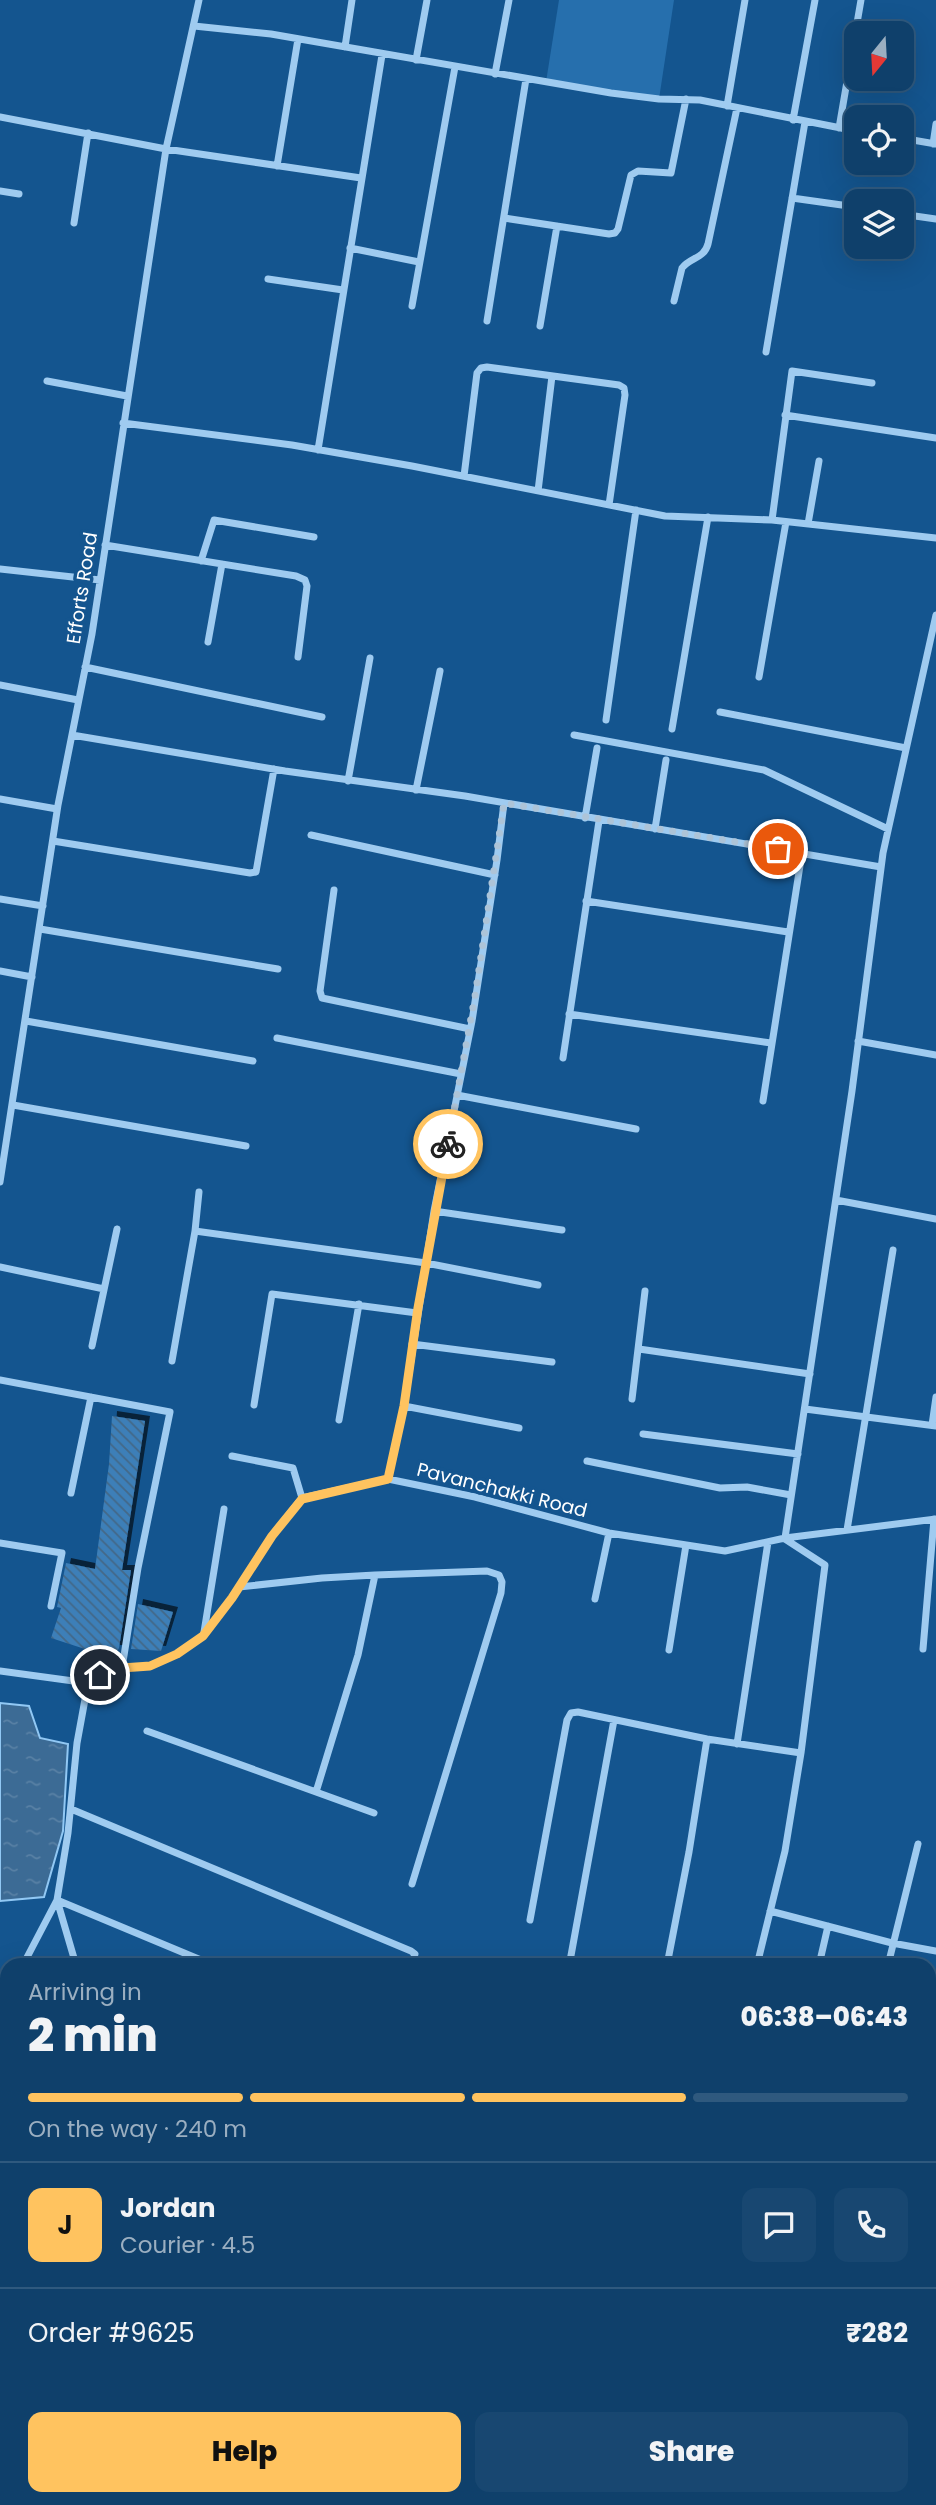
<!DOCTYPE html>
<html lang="en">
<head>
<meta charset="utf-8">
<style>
	:root { --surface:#0f406b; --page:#184771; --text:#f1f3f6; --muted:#9bafc1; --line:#2f597e; --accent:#ffc35f }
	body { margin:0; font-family:Poppins,sans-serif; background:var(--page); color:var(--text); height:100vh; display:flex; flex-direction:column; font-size:26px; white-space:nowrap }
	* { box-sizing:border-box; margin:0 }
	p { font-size:23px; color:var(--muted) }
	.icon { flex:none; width:38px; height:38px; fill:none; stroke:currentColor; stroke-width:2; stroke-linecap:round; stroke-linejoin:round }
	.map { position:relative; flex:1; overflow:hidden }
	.details { position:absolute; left:0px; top:1958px; width:936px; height:548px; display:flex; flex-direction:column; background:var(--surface); border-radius:21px 21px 0 0; box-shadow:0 7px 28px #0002,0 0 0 2px var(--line) }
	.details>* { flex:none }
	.needle { width:46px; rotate:198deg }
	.buttons { position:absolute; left:844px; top:21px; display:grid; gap:14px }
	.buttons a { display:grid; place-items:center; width:70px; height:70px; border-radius:14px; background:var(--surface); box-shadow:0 7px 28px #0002,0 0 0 2px var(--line); font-size:35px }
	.pin { position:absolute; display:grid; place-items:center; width:60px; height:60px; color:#fff; margin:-30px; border:4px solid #fff; border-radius:50%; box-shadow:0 2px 7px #0007 }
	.courier { position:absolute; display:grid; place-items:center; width:70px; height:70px; margin:-35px; border:5px solid #ffc35f; border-radius:50%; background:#fff; color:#222; box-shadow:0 2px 9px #0007 }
	.head em { font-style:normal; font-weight:800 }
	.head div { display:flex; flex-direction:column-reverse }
	.head { display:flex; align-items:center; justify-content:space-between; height:119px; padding:0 28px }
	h1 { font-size:46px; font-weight:800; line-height:52px }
	.bar { display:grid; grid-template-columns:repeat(4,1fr); gap:10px 7px; align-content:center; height:84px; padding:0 28px }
	.bar i { height:9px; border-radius:5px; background:var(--line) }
	.bar .selected { background:var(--accent) }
	.bar p { grid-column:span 4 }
	.line { display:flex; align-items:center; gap:18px; padding:0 28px; border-top:2px solid var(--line) }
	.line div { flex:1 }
	.round { display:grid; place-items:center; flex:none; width:74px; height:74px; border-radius:14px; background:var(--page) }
	.primary-button { display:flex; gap:14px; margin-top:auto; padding:14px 28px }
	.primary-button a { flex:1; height:80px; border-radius:14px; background:var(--accent); color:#111; font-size:28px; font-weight:800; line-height:80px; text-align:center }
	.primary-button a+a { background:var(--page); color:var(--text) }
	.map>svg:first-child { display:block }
	.park { fill:#266fad }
	.water { fill:url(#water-ripples); stroke:#91c8f4; stroke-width:2 }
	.building { fill:url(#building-back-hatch); filter:url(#shadow) }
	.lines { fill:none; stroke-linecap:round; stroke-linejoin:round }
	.minor { stroke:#9fcbf0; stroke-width:7 }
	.done { stroke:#adc4d8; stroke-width:7; stroke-dasharray:0 12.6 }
	.route { stroke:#ffc35f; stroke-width:9 }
	.labels { text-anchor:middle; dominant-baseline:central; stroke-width:7; stroke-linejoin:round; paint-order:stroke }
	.street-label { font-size:19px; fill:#fff; stroke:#14558f }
</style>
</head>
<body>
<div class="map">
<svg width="936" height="2505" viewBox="0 0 936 2505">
	<defs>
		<pattern id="water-ripples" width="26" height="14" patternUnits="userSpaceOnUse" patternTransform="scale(1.75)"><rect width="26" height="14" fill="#3c6b95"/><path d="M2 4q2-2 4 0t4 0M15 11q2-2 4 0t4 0" fill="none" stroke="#5981a5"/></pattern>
		<pattern id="building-back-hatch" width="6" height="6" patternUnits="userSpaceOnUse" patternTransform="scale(1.75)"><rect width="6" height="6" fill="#3d7fb8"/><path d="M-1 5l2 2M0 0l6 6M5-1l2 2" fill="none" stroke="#446887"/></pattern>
		<filter id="shadow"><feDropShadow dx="5" dy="-5" stdDeviation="0" flood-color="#0009"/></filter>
	</defs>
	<rect width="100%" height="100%" fill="#14558f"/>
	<path class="park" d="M559 0H674L659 99 546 82Z"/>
	<path class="water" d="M0 1703 29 1706 40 1738 68 1744 63 1831 44 1897 0 1901Z"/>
	<path class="building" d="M112 1416 145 1421 122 1570H131L119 1648 118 1650 91 1651 51 1638 61 1608 57 1607 66 1563 95 1569 109 1464Z
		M138 1604 173 1612 161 1651 131 1649Z"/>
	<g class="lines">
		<path class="minor" d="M194 26 271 34 611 93 659 99 700 100 856 131
			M345 47 352 0
			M416 60 427 0
			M495 74 509 0
			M727 106 745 0
			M0 117 166 149 361 178
			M793 120 815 0
			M839 128 861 0
			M901 138 936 144
			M933 144 936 124
			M277 166 298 39
			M0 191 19 194
			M792 198 856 207
			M901 214 936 219
			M504 218 609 234 615 233 618 229 631 175 638 171 671 173 686 99
			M74 223 88 133
			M350 248 419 262
			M268 279 343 290
			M674 301 682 268C690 257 704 259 708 244L737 108
			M412 306 455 67
			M487 321 526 79
			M540 326 557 226
			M766 352 805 122
			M47 381 127 396
			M785 415 936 438
			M123 423 292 445 412 466 665 516 772 520 936 538
			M318 450 382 55
			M464 476 477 373 481 368 487 367 619 385 624 388 625 395 609 505
			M538 491 552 376
			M772 520 792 371 872 383
			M808 524 819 461
			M105 545 296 576 305 580 307 586 298 657
			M201 561 214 520 314 537
			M0 569 100 580
			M208 642 222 564
			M85 667 322 717
			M759 677 786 522
			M0 685 78 700
			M720 712 906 748
			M606 720 636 510
			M672 729 708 517
			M72 735 285 771 465 796 881 867
			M574 735 764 770 888 829
			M348 781 370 658
			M416 790 440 671
			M0 799 57 809
			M585 818 597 748
			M655 829 666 760
			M311 835 495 875
			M53 841 250 873 256 872 274 769
			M334 890 320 991 322 998 470 1029
			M0 899 43 906
			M586 901 788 932
			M40 929 278 969
			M0 971 32 977
			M569 1014 771 1043
			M26 1021 253 1061
			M277 1038 461 1074
			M858 1041 936 1055
			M563 1058 599 821
			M457 1095 636 1129
			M763 1101 802 853
			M13 1105 246 1146
			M0 1182 58 805 92 634 166 149 199 0
			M836 1200 936 1219
			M434 1211 562 1230
			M195 1231 426 1263 538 1285
			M0 1267 104 1289
			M412 1344 552 1362
			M92 1346 117 1229
			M639 1349 810 1374
			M172 1361 195 1231 199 1192
			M0 1380 170 1412 138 1568 122 1668
			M632 1399 645 1291
			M254 1405 272 1294 417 1313
			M404 1406 519 1428
			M805 1409 936 1426
			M339 1420 359 1304
			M932 1425 936 1397
			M643 1434 798 1454
			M232 1456 293 1468 302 1498
			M587 1461 720 1488 747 1487 791 1495
			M388 1479 404 1406 434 1211 472 1021 497 860 504 803
			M71 1493 91 1397
			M847 1530 893 1250
			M785 1538 852 1091 883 853 936 615
			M0 1543 62 1553 51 1606
			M375 1575 487 1571 499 1575 502 1582 501 1593 412 1884
			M595 1599 609 1533
			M204 1632 224 1509
			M923 1649 934 1519
			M669 1650 686 1545
			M0 1671 88 1683 100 1675 122 1668 150 1666 177 1654 203 1636 232 1598 272 1536 302 1498 388 1479 475 1497 609 1533 725 1551 785 1538 936 1519
			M147 1731 316 1792 358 1655 375 1575 322 1578 239 1587
			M737 1744 768 1542
			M316 1792 374 1813
			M71 1809 411 1951 415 1954 411 1965
			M770 1911 892 1943 936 1951
			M530 1920 567 1720 571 1713 578 1712 707 1739 801 1753
			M570 1961 614 1720
			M23 1965 57 1900 213 1965
			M76 1965 57 1900 68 1833 77 1743 88 1683
			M667 1965 689 1852 707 1739
			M757 1965 785 1851 801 1753 825 1565 785 1539
			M819 1965 828 1926
			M888 1965 918 1844
			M0 2009 7 1996
			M933 2110 936 2096
			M0 2153 7 2139
			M929 2176 936 2178
			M0 2194 7 2198
			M929 2258 936 2259
			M0 2289 7 2292
			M929 2341 936 2343
			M929 2427 936 2429
			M929 2483 936 2485
			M518 2499 527 2505
			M234 2505 236 2499
			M317 2505 319 2499
			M411 2505 413 2499
			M489 2505 492 2499
			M681 2505 682 2499
			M779 2505 780 2499
			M917 2505 919 2499"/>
	</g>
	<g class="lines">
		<path class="done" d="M448 1144 475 996 504 803 778 849"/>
		<path class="route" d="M100 1675 122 1668 150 1666 177 1654 203 1636 232 1598 272 1536 302 1499 388 1479 404 1406 418 1308 448 1144"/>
	</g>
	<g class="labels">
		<g class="street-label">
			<text transform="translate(82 588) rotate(-81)">Efforts Road</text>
			<text transform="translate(502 1490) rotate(14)">Pavanchakki Road</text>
		</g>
	</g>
</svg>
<div class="buttons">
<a><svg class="needle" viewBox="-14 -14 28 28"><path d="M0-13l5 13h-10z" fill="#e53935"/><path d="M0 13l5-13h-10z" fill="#9bafc1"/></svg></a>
<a><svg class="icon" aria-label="locate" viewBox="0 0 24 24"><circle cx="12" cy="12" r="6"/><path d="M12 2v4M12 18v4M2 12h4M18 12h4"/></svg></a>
<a><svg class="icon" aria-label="layers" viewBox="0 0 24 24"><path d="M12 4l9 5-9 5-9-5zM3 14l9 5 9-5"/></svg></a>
</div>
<div class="pin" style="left:778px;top:849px;background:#ea580c"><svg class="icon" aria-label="bag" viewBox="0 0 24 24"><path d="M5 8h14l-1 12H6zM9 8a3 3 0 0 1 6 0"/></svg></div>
<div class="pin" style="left:100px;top:1675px;background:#1f2937"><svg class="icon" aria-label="home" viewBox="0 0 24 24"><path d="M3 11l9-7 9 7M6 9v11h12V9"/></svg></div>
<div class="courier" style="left:448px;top:1144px"><svg class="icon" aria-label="bike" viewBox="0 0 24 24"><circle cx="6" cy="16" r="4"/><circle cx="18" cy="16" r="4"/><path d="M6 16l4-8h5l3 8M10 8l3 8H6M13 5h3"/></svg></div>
<section class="details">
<div class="head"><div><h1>2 min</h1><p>Arriving in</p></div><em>06:38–06:43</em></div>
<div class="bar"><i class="selected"></i><i class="selected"></i><i class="selected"></i><i></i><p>On the way · 240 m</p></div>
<div class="line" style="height:126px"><b class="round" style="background:var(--accent);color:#111">J</b><div><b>Jordan</b><p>Courier · 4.5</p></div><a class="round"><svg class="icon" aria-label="chat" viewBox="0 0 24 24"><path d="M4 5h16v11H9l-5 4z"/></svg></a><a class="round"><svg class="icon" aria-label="phone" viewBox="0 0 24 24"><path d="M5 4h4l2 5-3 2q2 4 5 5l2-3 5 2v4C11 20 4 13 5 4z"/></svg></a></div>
<div class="line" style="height:91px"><div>Order #9625</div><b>₹282</b></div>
<div class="primary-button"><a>Help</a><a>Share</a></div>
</section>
</div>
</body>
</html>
